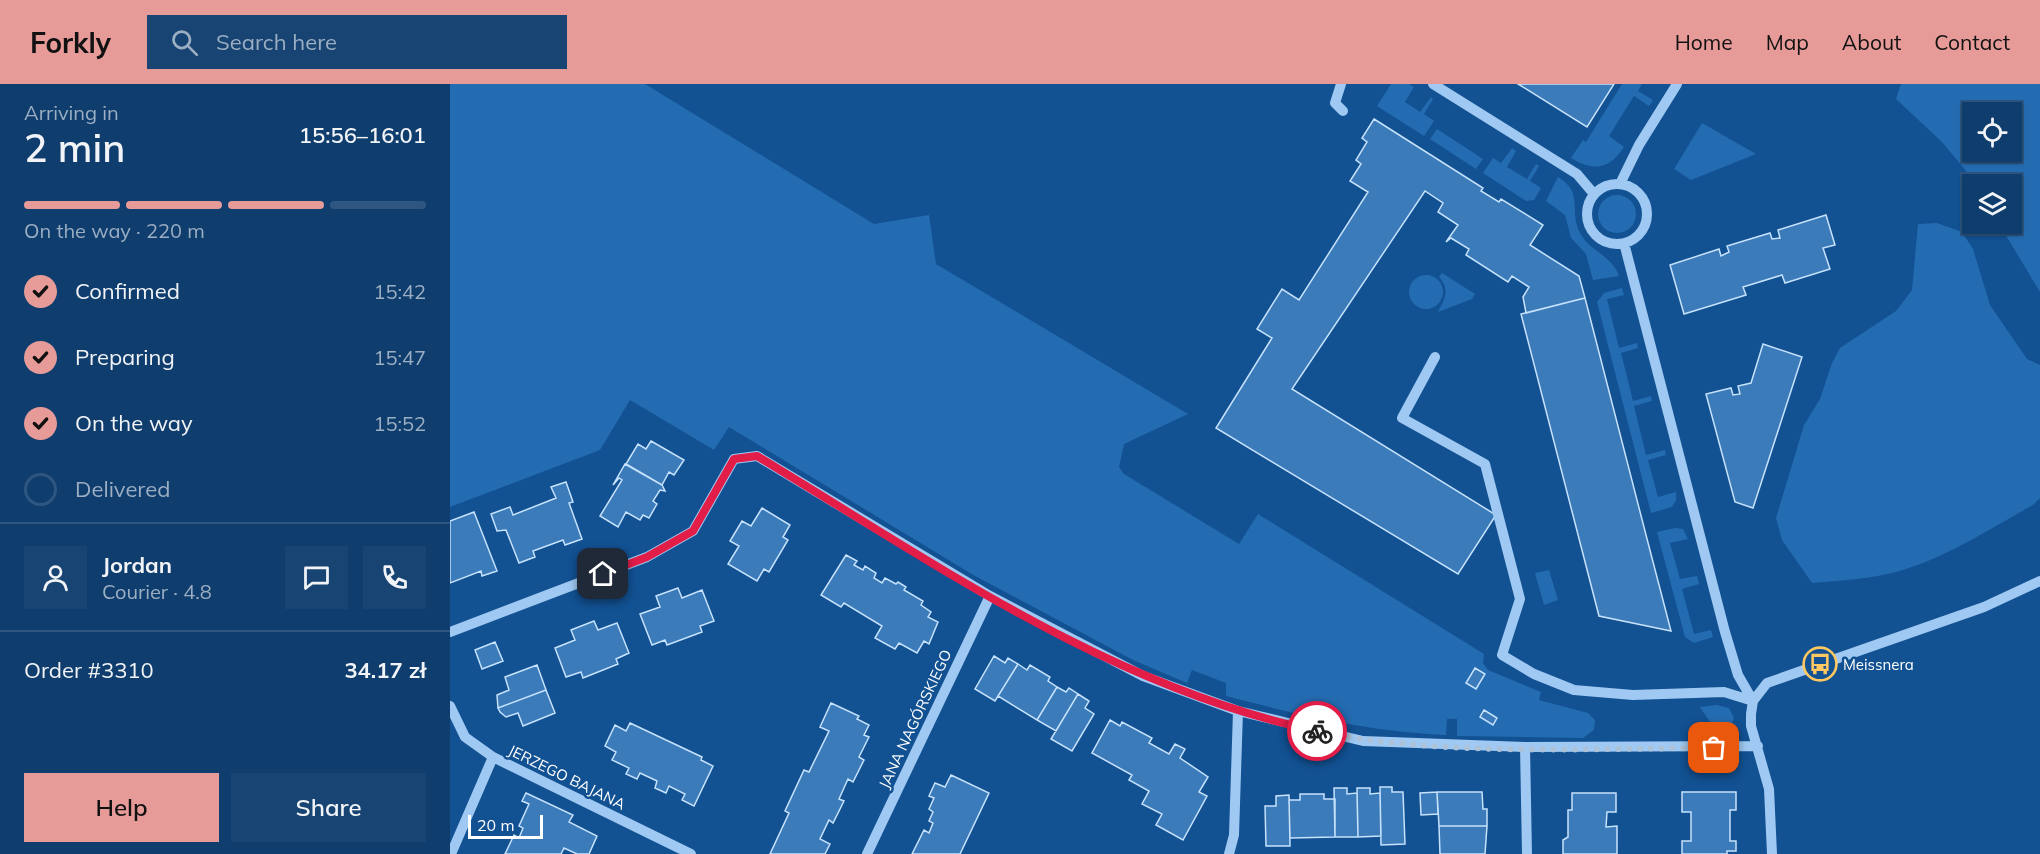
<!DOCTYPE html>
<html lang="en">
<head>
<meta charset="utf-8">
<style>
	:root { --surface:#0e3d6e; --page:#174473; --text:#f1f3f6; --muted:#9baec2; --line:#2e5681; --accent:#e69b98 }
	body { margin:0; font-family:Mulish,sans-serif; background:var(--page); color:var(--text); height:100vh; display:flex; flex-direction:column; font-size:22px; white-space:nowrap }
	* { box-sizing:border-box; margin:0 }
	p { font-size:20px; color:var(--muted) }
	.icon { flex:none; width:33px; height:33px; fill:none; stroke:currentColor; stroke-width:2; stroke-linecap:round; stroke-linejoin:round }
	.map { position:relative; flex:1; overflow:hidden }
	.sheet { display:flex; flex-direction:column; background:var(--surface); width:450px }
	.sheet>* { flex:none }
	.fabs { position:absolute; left:1512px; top:18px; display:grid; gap:12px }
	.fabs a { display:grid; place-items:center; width:60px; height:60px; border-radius:0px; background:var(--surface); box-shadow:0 2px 4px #0004,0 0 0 2px var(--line); font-size:30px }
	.scale { position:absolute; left:18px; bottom:15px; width:75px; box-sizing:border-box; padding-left:6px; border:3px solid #fff; border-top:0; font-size:16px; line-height:21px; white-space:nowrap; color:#fff; -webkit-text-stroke:4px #125192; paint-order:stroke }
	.pin { position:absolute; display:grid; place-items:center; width:51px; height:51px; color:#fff; margin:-26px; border-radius:12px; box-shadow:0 3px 9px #0006 }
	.courier { position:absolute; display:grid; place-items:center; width:60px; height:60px; margin:-30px; border:4px solid #e11d48; border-radius:50%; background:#fff; color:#222; box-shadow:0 2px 8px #0007 }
	.overview em { font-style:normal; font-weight:600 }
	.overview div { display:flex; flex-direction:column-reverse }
	.overview { display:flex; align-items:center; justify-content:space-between; height:102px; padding:0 24px }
	h1 { font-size:39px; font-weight:600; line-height:45px }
	.bar { display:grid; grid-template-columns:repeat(4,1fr); gap:9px 6px; align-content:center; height:72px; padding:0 24px }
	.bar i { height:8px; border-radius:4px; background:var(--line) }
	.bar .on { background:var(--accent) }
	.bar p { grid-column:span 4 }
	.line { display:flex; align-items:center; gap:15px; padding:0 24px; border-top:2px solid var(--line) }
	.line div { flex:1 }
	.round { display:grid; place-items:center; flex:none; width:63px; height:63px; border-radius:0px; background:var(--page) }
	ol { padding:0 24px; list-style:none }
	li { display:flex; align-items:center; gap:18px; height:66px }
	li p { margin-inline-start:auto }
	li .icon { padding:6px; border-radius:50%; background:var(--accent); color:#111; stroke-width:4 }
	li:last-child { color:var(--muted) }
	li i { width:33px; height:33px; border:3px solid var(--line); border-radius:50% }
	.primary-button { display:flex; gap:12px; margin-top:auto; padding:12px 24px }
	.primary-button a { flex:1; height:69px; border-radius:0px; background:var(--accent); color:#111; font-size:24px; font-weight:600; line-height:69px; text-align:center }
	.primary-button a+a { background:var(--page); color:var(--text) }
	header { display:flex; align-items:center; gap:36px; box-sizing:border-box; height:84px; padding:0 30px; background:var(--accent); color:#111 }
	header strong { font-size:28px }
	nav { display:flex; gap:33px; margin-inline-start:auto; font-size:21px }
	.search { width:420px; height:54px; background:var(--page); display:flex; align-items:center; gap:15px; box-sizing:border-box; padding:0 21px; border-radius:0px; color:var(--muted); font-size:22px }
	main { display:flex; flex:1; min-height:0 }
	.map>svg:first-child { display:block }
	.green { fill:#246cb1; fill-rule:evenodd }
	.building { fill:#3b7bba; stroke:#c6e2fd; stroke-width:1.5 }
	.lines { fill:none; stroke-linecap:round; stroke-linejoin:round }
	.minor { stroke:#9fc9f2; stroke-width:10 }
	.done { stroke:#acc2d9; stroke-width:6; stroke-dasharray:0 10.8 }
	.route { stroke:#e11d48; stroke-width:8 }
	.labels { text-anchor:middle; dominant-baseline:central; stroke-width:5; stroke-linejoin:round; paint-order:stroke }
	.poi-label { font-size:15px; fill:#fff; stroke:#125192; text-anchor:start }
	.street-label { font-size:15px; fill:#fff; stroke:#125192 }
</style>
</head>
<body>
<header>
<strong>Forkly</strong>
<div class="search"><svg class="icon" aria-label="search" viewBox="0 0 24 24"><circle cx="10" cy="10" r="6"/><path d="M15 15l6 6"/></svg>Search here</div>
<nav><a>Home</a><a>Map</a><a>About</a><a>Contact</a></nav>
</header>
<main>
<section class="sheet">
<div class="overview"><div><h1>2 min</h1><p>Arriving in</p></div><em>15:56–16:01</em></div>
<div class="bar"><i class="on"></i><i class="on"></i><i class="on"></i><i></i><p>On the way · 220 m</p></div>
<ol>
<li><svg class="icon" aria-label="check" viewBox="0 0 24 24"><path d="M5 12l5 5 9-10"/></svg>Confirmed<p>15:42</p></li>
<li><svg class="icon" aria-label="check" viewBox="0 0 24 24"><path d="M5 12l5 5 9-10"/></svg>Preparing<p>15:47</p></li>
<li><svg class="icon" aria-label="check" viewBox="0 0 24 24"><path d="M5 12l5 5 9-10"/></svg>On the way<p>15:52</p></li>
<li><i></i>Delivered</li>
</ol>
<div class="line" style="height:108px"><a class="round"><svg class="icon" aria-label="person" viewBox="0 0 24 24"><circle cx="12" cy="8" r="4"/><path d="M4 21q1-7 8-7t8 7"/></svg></a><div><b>Jordan</b><p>Courier · 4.8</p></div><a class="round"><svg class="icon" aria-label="chat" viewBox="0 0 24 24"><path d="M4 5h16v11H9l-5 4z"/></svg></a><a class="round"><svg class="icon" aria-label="phone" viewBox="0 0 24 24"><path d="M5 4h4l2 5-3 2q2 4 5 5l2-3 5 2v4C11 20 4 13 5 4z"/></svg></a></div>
<div class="line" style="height:78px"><div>Order #3310</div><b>34.17 zł</b></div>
<div class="primary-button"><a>Help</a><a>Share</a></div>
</section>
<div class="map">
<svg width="1590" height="770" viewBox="0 0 1590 770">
	<rect width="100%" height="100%" fill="#125192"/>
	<path class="green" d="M0 0H195L424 140 479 131 486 180 738 330 674 360 669 383 674 390 789 460 808 430 1034 570 1033 579 1038 586 1091 608 1089 616 1138 629 1145 636 1144 646 1133 654 1007 652V635H997L996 651C916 647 853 632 776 612V599L742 586 737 599 683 576 525 492 279 343 264 366 180 316 150 366 0 423Z
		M941 0H959L964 3 955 18 970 28 981 13 983 15 974 30 984 37 974 52 927 22Z
		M1172 0H1192L1188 7 1203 16 1199 22 1184 12 1159 52 1174 63C1160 85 1144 88 1121 74L1133 56 1136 58Z
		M1451 0H1590V208L1549 140H1562V100H1527L1492 58 1446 15ZM1522 28H1562V68H1522Z
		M1252 39 1306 70 1241 96 1224 85Z
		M987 45 1033 75 1026 85 980 55Z
		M1062 64 1066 67 1057 83 1077 95 1086 80 1089 82 1080 97 1091 104 1084 116 1076 117 1033 89 1043 74 1051 79Z
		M1108 93C1134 109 1119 124 1129 147 1138 167 1161 170 1169 192L1143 196 1136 170 1121 154 1115 131 1096 117Z
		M1148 130a19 19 0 1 1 38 0a19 19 0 1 1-38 0Z
		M1487 139 1512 148 1523 165 1540 221 1577 275 1590 281V414L1583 421C1543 443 1502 470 1459 484 1428 495 1395 496 1362 499L1332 456 1326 434 1354 341 1370 315 1382 279 1390 264 1446 227 1462 206 1468 140Z
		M992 189 1025 210 1022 215 988 228C994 216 1001 206 989 193Z
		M959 208a17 17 0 1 1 34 0a17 17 0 1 1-34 0Z
		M1172 204 1174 211 1157 215 1169 264 1187 259 1188 264 1171 269 1183 317 1201 312 1202 317 1184 322 1196 371 1215 366 1216 371 1198 376 1208 413 1226 408V416L1222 423 1201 429 1147 218 1154 209Z
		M1225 444 1233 445 1238 455 1220 459 1230 495 1247 492 1249 500 1232 505 1244 550 1261 546 1263 553 1244 559 1235 553 1207 448Z
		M1099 486 1108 516 1094 521 1085 489Z
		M1267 621 1279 624 1284 634 1280 645 1266 653 1264 644 1250 623Z"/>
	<path class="building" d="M1068 0H1164L1137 43Z
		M924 35 1033 104 1031 107 1049 118 1051 115 1093 141 1080 161 1129 192 1135 214 1076 229 1073 213 1079 203 1062 192 1058 198 1016 171 1019 165 1001 154 996 158 1008 141 988 128 993 119 975 107 842 305 1046 431 1008 490 766 344 822 254 807 245 832 205 849 216 918 108 900 97 911 80 906 76 917 58 912 54Z
		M1376 131 1385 161 1373 164 1380 185 1335 199 1332 191 1293 203 1296 211 1234 230 1220 181 1269 165 1271 172 1279 168 1277 162 1320 149 1322 155 1330 154 1328 146Z
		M1135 214 1196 451 1221 547 1149 532 1071 230Z
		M1313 260 1352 273 1303 424 1285 418 1256 310 1281 304 1283 311 1290 310 1288 302 1301 299Z
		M201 357 234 376 224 391 219 388 212 401 176 380 188 360 196 365Z
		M175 380 212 401 215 407 210 406 203 417 207 420 199 434 193 431 190 436 176 428 168 443 150 432 172 396 169 394 163 401Z
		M116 398 123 418 119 419 132 455 115 461 113 456 83 467 85 473 69 479 56 446 47 447 41 430 60 423 63 431 106 414 101 403Z
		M312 424 340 441 333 453 338 456 319 488 314 485 307 497 278 480 289 462 280 457 292 437 301 442Z
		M24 428 47 487 32 492 31 487 0 499V437Z
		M396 471 407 477 404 481 413 486 415 482 426 489 424 494 432 499 435 494 446 500 448 498 456 503 454 506 473 517 471 521 481 528 478 533 488 538 479 560 474 557 467 569 449 559 445 565 425 554 432 542 394 519 391 523 371 511Z
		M228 504 232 514 252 506 264 537 250 542 252 548 217 561 215 556 202 561 190 530 210 523 206 512Z
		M144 537 148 546 167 539 179 569 166 575 168 580 133 594 131 588 116 593 105 564 125 556 121 546Z
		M45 558 53 577 32 585 25 566Z
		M544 572 555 579 558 574 568 580 545 617 525 605Z
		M568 580 577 586 580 581 600 593 598 597 607 603 587 636 548 612Z
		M87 581 96 606 48 624 47 611 59 606 55 593Z
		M1025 584 1035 590 1026 605 1016 599Z
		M607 603 616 608 619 604 628 610 606 647 587 636Z
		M96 606 105 629 73 642 68 629 56 633 50 628 48 624Z
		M628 610 639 617 635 624 644 630 622 667 601 655Z
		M381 619 409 632 407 635 419 641 414 651 419 653 409 673 414 676 403 698 398 695 389 715 394 717 383 739 379 736 370 755 380 760 375 770H320L339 729 335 727 354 686 359 688 379 647 370 643Z
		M1034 626 1047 634 1043 641 1030 633Z
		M660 636 670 642 672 638 702 654 699 659 719 670 725 660 735 665 730 674 758 693 749 708 757 712 733 756 706 741 712 730 692 720 699 707 679 696 682 691 642 669Z
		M180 639 252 673 251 676 263 682 244 722 232 716 235 710 219 702 216 709 205 704 207 697 190 689 187 695 176 690 179 684 162 676 166 668 155 662 165 641 176 647Z
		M501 691 539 709 510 770H462L474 746 479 749 483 739 479 737 483 728 479 725 484 714 479 712 485 699 495 703Z
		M930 703H942V708H953L955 760 931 761Z
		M884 704H897V710L907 709 908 753H885Z
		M907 704H920V710L930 709 931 752 908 753Z
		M987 708H1032L1033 725H1037V742H989Z
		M987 708 988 730 971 731 970 709Z
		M1232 708H1286V726H1280V757H1286V767H1277V770H1232V757H1241V728H1232Z
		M76 709 123 731 119 738 147 752 139 770H127L114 764 111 770H55L64 751 69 754 73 744 69 742 79 720 72 717Z
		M1122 709H1166V728H1157L1156 743 1167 742V770H1113V756L1118 753V726H1122Z
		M850 710H874V715H885V753L840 754 839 716H850Z
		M839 711 840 762H816L815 722H826V712Z
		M989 742H1037L1035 770H990Z"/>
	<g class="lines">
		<path class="minor" d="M891 0 885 19 893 27
			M983 0 1127 90 1144 110
			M1137 130a30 30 0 1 1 60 0a30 30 0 1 1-60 0Z
			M1170 100 1189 61 1227 0
			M1174 159 1275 548 1288 591 1303 617
			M985 273 952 334 1035 380 1070 515 1052 571 1084 590 1124 606 1183 611 1274 608 1303 617
			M0 548 197 473 243 447 284 375 307 372 540 512 693 592 788 627 913 657 1075 663 1308 662
			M0 622 15 653 43 673 241 770
			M1075 663 1077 770
			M1 770 43 673
			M417 770 540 512
			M779 770 784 751 788 627
			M1322 770 1319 705 1301 642V630L1303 617 1317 599 1534 523 1590 497"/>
	</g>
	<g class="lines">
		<path class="done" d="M867 647C992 673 1135 664 1264 664"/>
		<path class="route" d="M153 490 197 473 243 447 284 375 307 372C484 479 662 604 867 647"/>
	</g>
	<defs>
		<symbol id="bus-ring" viewBox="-11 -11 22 22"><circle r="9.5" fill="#125192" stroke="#ffc860" stroke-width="1.5"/><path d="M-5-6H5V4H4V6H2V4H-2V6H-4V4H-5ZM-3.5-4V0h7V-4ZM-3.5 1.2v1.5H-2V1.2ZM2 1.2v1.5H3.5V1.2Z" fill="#ffc860"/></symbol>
	</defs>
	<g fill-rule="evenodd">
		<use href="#bus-ring" x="1351" y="561" width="38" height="38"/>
	</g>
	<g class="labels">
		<g class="poi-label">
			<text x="1393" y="580">Meissnera</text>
		</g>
		<g class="street-label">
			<text transform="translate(465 635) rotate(-65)">JANA NAGÓRSKIEGO</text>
			<text transform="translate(117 693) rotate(26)">JERZEGO BAJANA</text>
		</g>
	</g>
</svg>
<div class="fabs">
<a><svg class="icon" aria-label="locate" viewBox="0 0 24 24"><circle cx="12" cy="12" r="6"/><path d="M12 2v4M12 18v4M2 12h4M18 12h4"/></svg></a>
<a><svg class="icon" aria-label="layers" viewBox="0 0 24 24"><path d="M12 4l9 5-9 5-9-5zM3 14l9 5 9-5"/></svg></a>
</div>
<div class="scale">20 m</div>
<div class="pin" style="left:1264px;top:664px;background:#ea580c"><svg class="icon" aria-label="bag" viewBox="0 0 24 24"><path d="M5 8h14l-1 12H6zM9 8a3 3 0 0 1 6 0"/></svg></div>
<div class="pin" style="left:153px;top:490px;background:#1f2937"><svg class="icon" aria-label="home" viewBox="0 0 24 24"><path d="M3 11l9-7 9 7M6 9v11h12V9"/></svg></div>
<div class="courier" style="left:867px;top:647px"><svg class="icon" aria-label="bike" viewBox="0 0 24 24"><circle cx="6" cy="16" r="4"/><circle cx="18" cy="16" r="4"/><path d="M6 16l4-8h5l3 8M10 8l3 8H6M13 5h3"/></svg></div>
</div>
</main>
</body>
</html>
